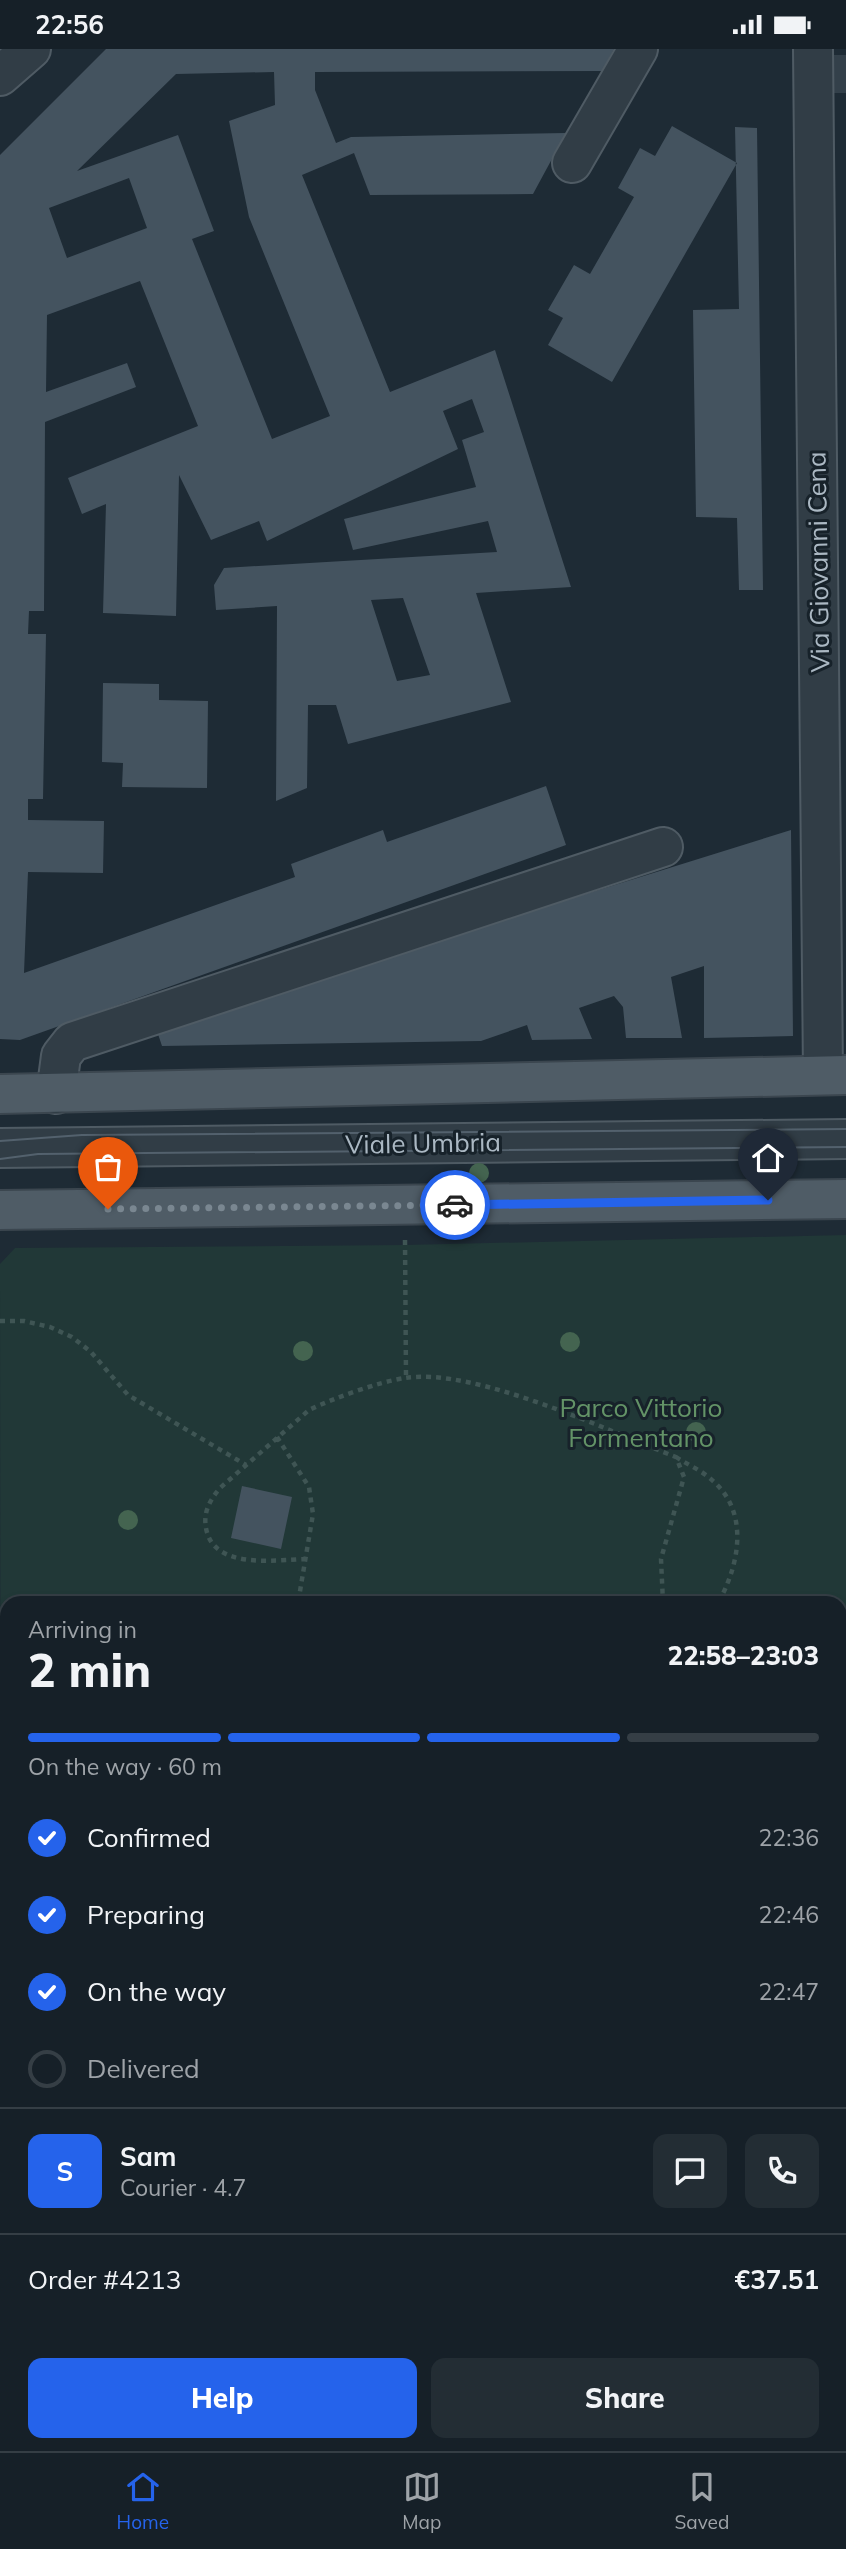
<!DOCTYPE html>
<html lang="en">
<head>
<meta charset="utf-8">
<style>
	:root { --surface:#162028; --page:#232d34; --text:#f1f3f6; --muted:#9ea3a8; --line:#353e45; --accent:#2563eb }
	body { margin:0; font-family:Mulish,sans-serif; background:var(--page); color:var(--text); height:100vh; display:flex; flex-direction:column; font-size:26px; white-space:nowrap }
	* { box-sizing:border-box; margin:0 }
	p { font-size:23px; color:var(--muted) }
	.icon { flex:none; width:38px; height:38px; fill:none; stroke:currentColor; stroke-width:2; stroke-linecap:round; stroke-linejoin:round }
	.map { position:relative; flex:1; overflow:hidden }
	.panel { position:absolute; left:0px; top:1547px; width:847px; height:856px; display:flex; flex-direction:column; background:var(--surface); border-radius:21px 21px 0 0; box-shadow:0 4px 10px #0003,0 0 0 2px var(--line) }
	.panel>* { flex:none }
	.pin { position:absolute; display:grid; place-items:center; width:60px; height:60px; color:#fff; margin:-72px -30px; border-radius:50% 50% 50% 0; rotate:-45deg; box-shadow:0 0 7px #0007 }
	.pin .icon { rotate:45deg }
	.courier { position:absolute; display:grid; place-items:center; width:70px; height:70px; margin:-35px; border:5px solid #2563eb; border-radius:50%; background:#fff; color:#222; box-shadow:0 2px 9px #0007 }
	.head em { font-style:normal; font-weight:800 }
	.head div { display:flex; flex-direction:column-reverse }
	.head { display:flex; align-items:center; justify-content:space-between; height:119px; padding:0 28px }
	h1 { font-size:46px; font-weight:800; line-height:52px }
	.bar { display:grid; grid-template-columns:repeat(4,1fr); gap:10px 7px; align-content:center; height:84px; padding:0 28px }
	.bar i { height:9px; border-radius:5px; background:var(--line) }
	.bar .current { background:var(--accent) }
	.bar p { grid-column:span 4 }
	.line { display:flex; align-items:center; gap:18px; padding:0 28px; border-top:2px solid var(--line) }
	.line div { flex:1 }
	.round { display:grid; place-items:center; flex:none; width:74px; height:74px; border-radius:14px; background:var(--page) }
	ol { padding:0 28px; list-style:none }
	li { display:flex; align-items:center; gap:21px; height:77px }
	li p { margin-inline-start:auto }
	li .icon { padding:7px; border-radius:50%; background:var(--accent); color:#fff; stroke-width:4 }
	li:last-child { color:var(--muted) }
	li i { width:38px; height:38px; border:4px solid var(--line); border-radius:50% }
	.button { display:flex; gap:14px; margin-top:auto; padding:14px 28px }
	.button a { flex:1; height:80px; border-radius:14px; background:var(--accent); color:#fff; font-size:28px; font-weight:800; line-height:80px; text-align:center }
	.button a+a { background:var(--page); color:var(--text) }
	.status { display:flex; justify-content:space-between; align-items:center; height:49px; padding:0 35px; background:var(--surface); direction:ltr }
	.status svg { height:19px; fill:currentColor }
	.dock { display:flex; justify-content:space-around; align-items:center; height:98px; border-top:2px solid var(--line); background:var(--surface); font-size:19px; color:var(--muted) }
	.dock a { display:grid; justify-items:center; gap:4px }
	.dock .current { color:var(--accent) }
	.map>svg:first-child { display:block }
	.green { fill:#213837 }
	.building { fill:#44535f; fill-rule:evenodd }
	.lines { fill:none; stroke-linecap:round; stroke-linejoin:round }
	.minor-tunnel { stroke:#33404a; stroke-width:38; stroke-dasharray:38 19; stroke-linecap:butt }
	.minor-casing { stroke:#4f5b64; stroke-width:42 }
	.major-casing { stroke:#3b464f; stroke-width:42 }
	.path { stroke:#3f5554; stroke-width:4.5; stroke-dasharray:5 5; stroke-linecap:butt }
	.minor { stroke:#313d46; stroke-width:38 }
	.major { stroke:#4f5c66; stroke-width:38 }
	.tram { stroke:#53616d; stroke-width:2 }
	.tree { fill:#446450 }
	.done { stroke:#7a8791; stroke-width:7; stroke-dasharray:0 12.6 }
	.route { stroke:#2563eb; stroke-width:9 }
	.labels { text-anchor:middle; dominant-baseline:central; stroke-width:6; stroke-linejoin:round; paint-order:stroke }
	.street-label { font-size:26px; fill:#abb8c3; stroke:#17222a }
	.park-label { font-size:26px; fill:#639367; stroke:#17222a }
</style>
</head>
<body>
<div class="status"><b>22:56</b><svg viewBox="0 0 49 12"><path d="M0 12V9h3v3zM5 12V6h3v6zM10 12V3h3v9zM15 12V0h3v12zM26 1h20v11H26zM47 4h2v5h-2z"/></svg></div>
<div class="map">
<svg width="846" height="2402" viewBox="0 0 846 2402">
	<rect width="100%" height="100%" fill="#1e2b35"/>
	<path class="green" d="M846 1186V2252L840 2251V1554H7V2125L1 2124 0 1215 15 1199 405 1196Z"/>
	<path class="building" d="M106 0H614L602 22 315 23V41L336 94 351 88 566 84 533 145 370 146 354 104 302 126 390 343 495 301 571 538 476 544 511 653 348 695 336 656H308L307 739 276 752 277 557 216 561 214 536 224 519 497 503 488 472 353 501 344 470 476 438 462 391 484 383 472 350 443 362 458 400 267 492 259 472 211 491 179 426 176 567 103 564 106 455 82 465 68 429 198 377 140 232 47 266 46 343 127 314 136 338 45 373 44 562H29L28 585H46L43 750H28V771L104 772 103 824 28 823 24 924 295 828 291 815 383 781 387 793 546 737 566 796 20 991 0 990V106ZM274 23 275 56 229 72 249 168 330 367 272 390 192 190 214 182 178 86 77 122 176 25ZM129 129 147 179 67 209 49 159ZM403 549 430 626 397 632 371 551Z
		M672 77 737 114 612 333 548 296 563 269 548 261 574 216 590 225 634 148 618 139 640 99 655 107Z
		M735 78 757 79 763 541H739L737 469 696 468 693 261 739 260Z
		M103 634 159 635V651L208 652 207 739 122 738 123 714 102 713Z
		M791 781 793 987 704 989V917L671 928 682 989H626L623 958 614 947 579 959 592 990 532 991 527 976 481 992 162 997 156 979Z
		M242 1437 292 1448 281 1500 231 1489Z
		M0 2290 7 2291V2396H16V2402H0Z
		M80 2396H141V2402H80Z
		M242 2396H620V2402H242Z
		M686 2396H701L731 2402H686Z"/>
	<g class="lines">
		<path class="minor-tunnel" d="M813 25H846"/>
		<defs>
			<path id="minor" d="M813 0 823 1026
				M0 27 31 0
				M572 114 638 0
				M56 1045 61 1007 72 993 663 798
				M0 1099 846 1090
				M0 2192 7 2200
				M0 2233 7 2226
				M840 2332 846 2333
				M654 2396V2402"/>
			<path id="major" d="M0 1045 846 1026
				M0 1161 846 1150"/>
		</defs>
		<use href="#minor" class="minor-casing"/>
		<use href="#major" class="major-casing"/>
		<path class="path" d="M405 1191 406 1329
			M0 1272H24L50 1278 72 1288 91 1303 128 1346 246 1416
			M277 1388 309 1438 313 1465 298 1554
			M676 1408C688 1416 703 1422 713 1432 750 1464 739 1517 718 1554
			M306 1510C275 1511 213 1521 206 1479 203 1463 210 1451 220 1439L309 1361C334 1349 378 1333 405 1329 475 1318 608 1382 676 1408L684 1428 661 1510 663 1554
			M0 1572 7 1574
			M840 1686 846 1684
			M840 1823H846
			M0 2048 7 2047
			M840 2093 846 2095"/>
		<use href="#minor" class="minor"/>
		<use href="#major" class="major"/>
		<path class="tram" d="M0 1092 82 1086 846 1080
			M0 1110 38 1105 846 1098"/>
	</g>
	<g class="tree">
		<circle cx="479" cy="1124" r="10"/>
		<circle cx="570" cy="1293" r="10"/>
		<circle cx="303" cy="1302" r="10"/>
		<circle cx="696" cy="1383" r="10"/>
		<circle cx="128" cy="1471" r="10"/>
	</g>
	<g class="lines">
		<path class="done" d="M108 1160 455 1156"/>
		<path class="route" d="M455 1156 768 1151"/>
	</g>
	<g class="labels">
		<g class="street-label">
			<text transform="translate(818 513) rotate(-91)">Via Giovanni Cena</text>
			<text transform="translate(423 1094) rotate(-1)">Viale Umbria</text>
		</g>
		<g class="park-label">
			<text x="641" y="1358">Parco Vittorio<tspan x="641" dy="30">Formentano</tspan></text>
		</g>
	</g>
</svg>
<div class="pin" style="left:108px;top:1160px;background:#ea580c"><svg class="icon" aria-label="bag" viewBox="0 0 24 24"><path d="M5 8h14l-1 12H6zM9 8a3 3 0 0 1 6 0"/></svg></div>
<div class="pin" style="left:768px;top:1151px;background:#1f2937"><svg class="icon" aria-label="home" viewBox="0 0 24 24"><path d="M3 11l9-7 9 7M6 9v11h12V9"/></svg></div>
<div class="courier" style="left:455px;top:1156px"><svg class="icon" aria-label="car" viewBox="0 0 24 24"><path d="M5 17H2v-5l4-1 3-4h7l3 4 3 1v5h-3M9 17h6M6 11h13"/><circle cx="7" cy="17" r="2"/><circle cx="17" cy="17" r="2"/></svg></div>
<section class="panel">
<div class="head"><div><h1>2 min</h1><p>Arriving in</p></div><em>22:58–23:03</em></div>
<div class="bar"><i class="current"></i><i class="current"></i><i class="current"></i><i></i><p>On the way · 60 m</p></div>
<ol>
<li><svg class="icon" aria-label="check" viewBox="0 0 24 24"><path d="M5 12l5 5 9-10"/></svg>Confirmed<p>22:36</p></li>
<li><svg class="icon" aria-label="check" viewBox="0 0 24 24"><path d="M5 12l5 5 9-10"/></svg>Preparing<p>22:46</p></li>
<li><svg class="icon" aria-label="check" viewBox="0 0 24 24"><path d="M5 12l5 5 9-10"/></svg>On the way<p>22:47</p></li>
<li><i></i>Delivered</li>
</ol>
<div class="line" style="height:126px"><b class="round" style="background:var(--accent);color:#fff">S</b><div><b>Sam</b><p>Courier · 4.7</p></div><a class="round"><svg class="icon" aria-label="chat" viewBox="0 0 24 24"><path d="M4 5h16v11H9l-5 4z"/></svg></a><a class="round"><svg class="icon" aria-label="phone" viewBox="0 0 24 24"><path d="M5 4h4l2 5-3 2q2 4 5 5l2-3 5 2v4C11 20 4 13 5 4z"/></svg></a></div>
<div class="line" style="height:91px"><div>Order #4213</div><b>€37.51</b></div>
<div class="button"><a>Help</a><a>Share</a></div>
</section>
</div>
<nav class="dock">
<a class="current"><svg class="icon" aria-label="home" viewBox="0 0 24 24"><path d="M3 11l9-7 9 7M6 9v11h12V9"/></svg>Home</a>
<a><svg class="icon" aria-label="map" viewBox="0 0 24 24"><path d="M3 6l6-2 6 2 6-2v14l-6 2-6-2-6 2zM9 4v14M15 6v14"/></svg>Map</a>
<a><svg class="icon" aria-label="saved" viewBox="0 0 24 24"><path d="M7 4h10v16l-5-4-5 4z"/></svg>Saved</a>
</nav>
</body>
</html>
